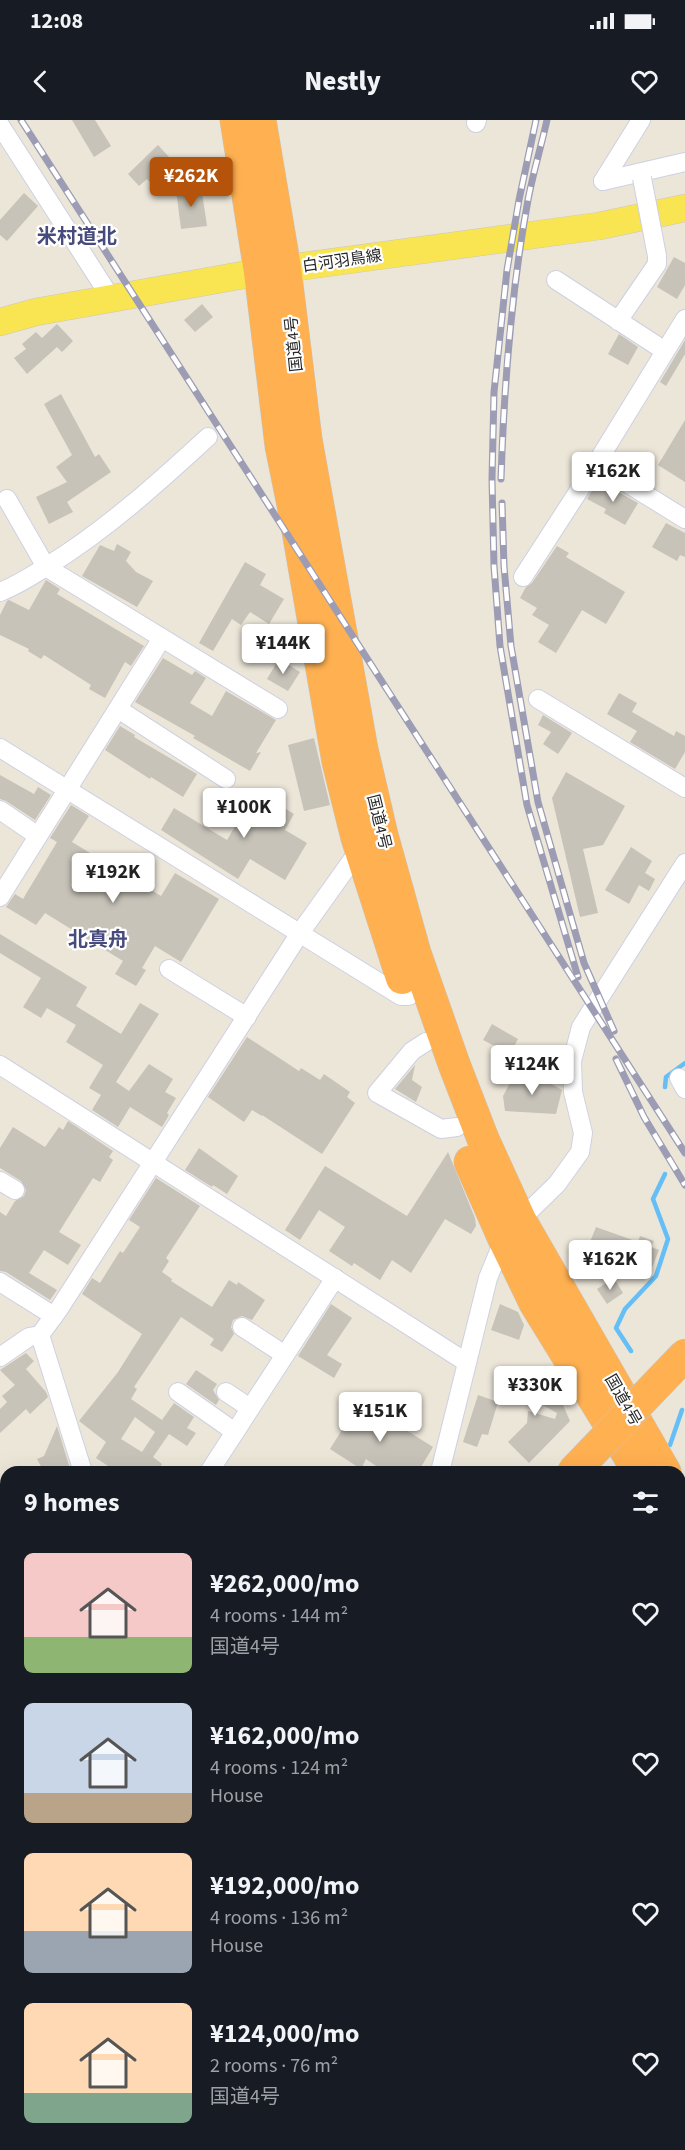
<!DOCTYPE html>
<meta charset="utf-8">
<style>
body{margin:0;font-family:"Source Sans 3","Noto Sans JP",sans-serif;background:#242831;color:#f1f3f6;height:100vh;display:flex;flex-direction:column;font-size:22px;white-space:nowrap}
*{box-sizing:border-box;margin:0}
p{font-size:20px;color:#9ea1a6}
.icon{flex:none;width:33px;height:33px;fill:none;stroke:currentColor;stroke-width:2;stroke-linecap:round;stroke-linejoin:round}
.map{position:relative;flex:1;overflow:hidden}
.side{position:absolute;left:0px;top:1346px;width:686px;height:686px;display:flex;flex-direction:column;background:#171b24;border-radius:18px 18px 0 0;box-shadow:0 6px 24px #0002}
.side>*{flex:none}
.price{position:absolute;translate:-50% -51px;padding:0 14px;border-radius:6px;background:#fff;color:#222;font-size:20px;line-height:39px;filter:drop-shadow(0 2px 3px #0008)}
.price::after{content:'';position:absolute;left:50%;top:36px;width:18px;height:14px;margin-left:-9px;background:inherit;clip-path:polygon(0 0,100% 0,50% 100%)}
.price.selected{background:#b45309;color:#fff}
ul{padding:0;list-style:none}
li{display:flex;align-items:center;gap:18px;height:150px;padding:0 24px}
li span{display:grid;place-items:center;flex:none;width:168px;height:120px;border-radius:9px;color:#555}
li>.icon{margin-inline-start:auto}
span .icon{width:72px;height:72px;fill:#fffc;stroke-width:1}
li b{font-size:26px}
h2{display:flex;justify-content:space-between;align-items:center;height:72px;padding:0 24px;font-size:26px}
.status{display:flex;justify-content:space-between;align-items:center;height:42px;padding:0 30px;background:#171b24;direction:ltr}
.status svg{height:16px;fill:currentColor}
header{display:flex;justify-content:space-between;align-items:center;height:78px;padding:0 24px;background:#171b24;font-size:27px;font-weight:800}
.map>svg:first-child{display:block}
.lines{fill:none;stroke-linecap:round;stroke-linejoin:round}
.stream{stroke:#65bff6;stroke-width:4.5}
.river{stroke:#65bff6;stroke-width:28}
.building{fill:#c7c3b9;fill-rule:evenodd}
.street-casing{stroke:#ced0e3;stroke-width:20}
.secondary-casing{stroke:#ced0e3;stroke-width:27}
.primary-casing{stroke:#c7c7c7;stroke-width:28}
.highway-casing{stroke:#c7c7c7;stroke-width:33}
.street{stroke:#fff;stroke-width:18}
.secondary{stroke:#fff;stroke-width:26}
.primary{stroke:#f9e551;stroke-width:27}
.highway{stroke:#ffb051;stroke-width:32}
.rail-casing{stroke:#9c9db5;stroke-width:7}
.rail{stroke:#fff;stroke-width:4.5;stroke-dasharray:14;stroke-linecap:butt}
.street-bridge-casing{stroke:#ced0e3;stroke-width:20;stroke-linecap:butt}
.highway-bridge-casing{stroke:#c7c7c7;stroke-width:33;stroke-linecap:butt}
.street-bridge{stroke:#fff;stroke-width:18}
.highway-bridge{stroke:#ffb051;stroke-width:32}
.labels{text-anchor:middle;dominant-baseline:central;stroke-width:4.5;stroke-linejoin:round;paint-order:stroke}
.street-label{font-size:16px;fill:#292929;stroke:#fff}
.quarter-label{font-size:20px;font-weight:bold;fill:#464a7c;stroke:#fff}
</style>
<div class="status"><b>12:08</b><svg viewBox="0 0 49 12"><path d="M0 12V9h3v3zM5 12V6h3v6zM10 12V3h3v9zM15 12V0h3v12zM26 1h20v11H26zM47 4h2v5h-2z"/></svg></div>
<header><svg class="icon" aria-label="back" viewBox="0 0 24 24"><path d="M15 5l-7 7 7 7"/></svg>Nestly<svg class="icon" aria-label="heart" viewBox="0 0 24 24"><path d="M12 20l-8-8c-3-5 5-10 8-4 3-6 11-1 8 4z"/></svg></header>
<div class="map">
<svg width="685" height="2030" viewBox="0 0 685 2030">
<rect width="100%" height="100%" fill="#ece6d9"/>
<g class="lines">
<!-- stream -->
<g class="stream">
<path d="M665,967L666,957L685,943"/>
<path d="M631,1231L616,1208L625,1189L656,1156L668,1119L653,1079L665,1054"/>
<path d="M670,1325L682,1290"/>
<path d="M680,1798L685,1810"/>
<path d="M680,1974L681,1952L685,1943"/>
</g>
<!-- river -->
<g class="river">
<path d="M0,1960L6,1966"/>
<path d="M66,2025L71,2030"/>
</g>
</g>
<!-- building -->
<g class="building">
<path d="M72,0H95L111,26L94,37Z"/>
<path d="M158,25L169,37L166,40L172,47L153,65L147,59L139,66L128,54Z"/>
<path d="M201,66L207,106L181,109L176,70Z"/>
<path d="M24,73L38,86L7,121L0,115V100Z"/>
<path d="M674,137L685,143V165L677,179L657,167Z"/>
<path d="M202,184L213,197L195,212L184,200Z"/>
<path d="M57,204L73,221L62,232L57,227L27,254L14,238L26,229L22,224L36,212L42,218Z"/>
<path d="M619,214L638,227L628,245L608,234Z"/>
<path d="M685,220V234L666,266L660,262Z"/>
<path d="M61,274L95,337L99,334L111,352L67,382L73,392L49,404L36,377L67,362L56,347L72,335L44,284Z"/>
<path d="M685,300V362L658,345Z"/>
<path d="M598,361L638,383L625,405L604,393L606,389L587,379Z"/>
<path d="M666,403L685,413V437L680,435L677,441L652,427Z"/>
<path d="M117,424L131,432L126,441L136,452L153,461L137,487L82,456L100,425L114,431Z"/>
<path d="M557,426L569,433L566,437L625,472L606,504L582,490L556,533L538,522L549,505L532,495L537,488L520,478L526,467L532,463Z"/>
<path d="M245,442L266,454L260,465L284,479L269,504L250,492L241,505L232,499L213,531L199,523Z"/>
<path d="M46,460L60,469L57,474L144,526L131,546L125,542L105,578L89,569L91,565L44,535L41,539L28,531L29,529L0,515V495L7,481L9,480L29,490Z"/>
<path d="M163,538L192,555L195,551L206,558L190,583L212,596L226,571L276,600L256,633L261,632L250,651L193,618L195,616L135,582Z"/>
<path d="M279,539L300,552L288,571L267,559Z"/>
<path d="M619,573L637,583L632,592L674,616L676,611L685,616V632L675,649L630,622L637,611L607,594Z"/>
<path d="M543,595L572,613L558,634L543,624L551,612L538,605Z"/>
<path d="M120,606L135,615L134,617L197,654L183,677L151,657L150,659L105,630Z"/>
<path d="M314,618L330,685L304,691L288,625Z"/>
<path d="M566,652L625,686L603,725L583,729L598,793L580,797L552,678Z"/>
<path d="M0,655L34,674L38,667L51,675L35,700L6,681L0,679Z"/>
<path d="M258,672L294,694L285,710L307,723L285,760L250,739L238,759L161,710L174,688L227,720L247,686L249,688Z"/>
<path d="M71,685L89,696L72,722L161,776L175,753L219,779L181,842L155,826L142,848L146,850L136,866L115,854L123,841L45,793L36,805L6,787L15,774L23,779L57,722L50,718Z"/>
<path d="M631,727L652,741L645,753L655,759L649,771L639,765L629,784L605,770Z"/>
<path d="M0,814L87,867L76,886L121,914L140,883L159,894L116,962L129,971L149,944L173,959L165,972L176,978L167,993L169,995L162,1007L130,987L118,1007L92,990L101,975L89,968L103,945L66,922L76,905L47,888L41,898L23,887L41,858L0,833Z"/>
<path d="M492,904L518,919L510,934L483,920Z"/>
<path d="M247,917L299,951L301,948L320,960L324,954L350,972L347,977L355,983L322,1034L262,995V996L252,990L244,1002L208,977Z"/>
<path d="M415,945L412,960L422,967L416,982L395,969Z"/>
<path d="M532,953L562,970L556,994L505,991L503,976L510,963Z"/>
<path d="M68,1001L113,1031L109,1037L113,1040L100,1062L93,1058L59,1112L81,1125L68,1145L44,1130L29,1153L57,1170L50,1180L6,1152L0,1151V1092L6,1096L15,1081L24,1076L26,1070L21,1061L0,1048V1028L13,1007L45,1027L59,1007L63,1010Z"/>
<path d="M199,1028L238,1056L227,1074L213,1065L212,1067L185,1050Z"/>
<path d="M448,1032L475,1098L476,1106L471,1114L445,1099L411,1153L392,1140L380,1160L354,1143L352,1146L329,1131L345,1107L319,1090L300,1120L285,1110L325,1046L407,1096Z"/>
<path d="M156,1058L200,1086L166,1138L169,1141L162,1152L172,1159L171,1161L212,1187L229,1160L237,1165L238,1162L265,1180L252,1200L242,1196L233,1200L231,1207L234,1214L222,1232L210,1225L214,1219L181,1197L134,1267L137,1269L131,1279L162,1300L174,1283L194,1297L187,1308L196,1313L187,1326L169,1314L153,1337L162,1344L157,1352H117L96,1338L106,1322L79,1301L118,1252L142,1214L82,1174L92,1158L100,1163L120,1131L123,1133L140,1107L129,1100ZM135,1297L155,1312L142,1332L121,1319Z"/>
<path d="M596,1107L638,1122L640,1116L654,1121L651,1127L659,1130L649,1155L586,1132Z"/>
<path d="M614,1158L623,1173L607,1184L597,1169Z"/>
<path d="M331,1184L352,1198L327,1235L342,1244L334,1258L298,1236Z"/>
<path d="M500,1184L518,1192L524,1205L519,1220L491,1210Z"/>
<path d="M26,1233L34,1241L26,1249L46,1272L48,1277L30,1294L26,1289L0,1313V1289L7,1282L2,1276L15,1265L0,1250Z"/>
<path d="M498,1246L560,1278L570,1301L529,1343L508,1322L527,1303L528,1291L555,1299L557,1293L494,1258Z"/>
<path d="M196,1250L217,1264L213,1270L219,1280L216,1285L186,1264Z"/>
<path d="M478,1275L498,1282L488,1315L482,1314L477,1327L463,1322Z"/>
<path d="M360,1281L433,1327L418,1352H385L366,1339L361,1349L330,1329Z"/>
<path d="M57,1306L71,1352H44L37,1339L44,1336Z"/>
</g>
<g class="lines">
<!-- street casing -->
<g class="street-casing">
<g id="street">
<path d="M476,3L477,0"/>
<path d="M0,5L111,178"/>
<path d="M603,61L685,42"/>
<path d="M603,61L641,0"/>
<path d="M556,160L665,231"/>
<path d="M685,199L596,344L685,399"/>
<path d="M618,201L657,144V136"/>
<path d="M7,379L46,447L278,589"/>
<path d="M523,457L596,344"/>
<path d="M0,472C18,465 33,455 49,445C107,409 158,363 208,317"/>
<path d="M538,579L685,668"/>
<path d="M118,589L226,659"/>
<path d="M0,628L401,876H409"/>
<path d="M0,690L38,716"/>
<path d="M0,777L162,518"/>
<path d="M169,849L247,897"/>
<path d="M426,922L412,931L377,973L441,1009L457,1007"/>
<path d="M0,945L466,1242"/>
<path d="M679,958L685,969"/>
<path d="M0,1061L15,1070"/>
<path d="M0,1162L54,1196"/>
<path d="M242,1207L285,1235"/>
<path d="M0,1237L29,1217L40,1215"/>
<path d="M178,1272L235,1312"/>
<path d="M226,1272L250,1288"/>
<path d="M83,1352L40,1215L59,1189L300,813L360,729"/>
<path d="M209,1352L335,1158"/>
<path d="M440,1352L488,1158L504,1119L520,1100L557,1064L580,1032L583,1013L573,972L572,941L581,907L685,743"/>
<path d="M0,1421L5,1411"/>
<path d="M0,1467L6,1471"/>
<path d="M0,1905L6,1908"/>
<path d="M609,2025L611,2030"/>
<path d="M402,2030L404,2025"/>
</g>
</g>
<!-- secondary casing -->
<g class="secondary-casing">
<path id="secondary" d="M570,2025L593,2030"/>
</g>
<!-- primary casing -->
<g class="primary-casing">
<path id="primary" d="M0,202L36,192L260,152L599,106L685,88"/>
</g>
<!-- highway casing -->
<g class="highway-casing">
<g id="highway">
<path d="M236,0L260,152L281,326L296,400L338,642L357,718L402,858"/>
<path d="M260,0L285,148L306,319L362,629L382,715L415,833L454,944L483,1019L520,1100L665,1352"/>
<path d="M470,1042L504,1119L535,1183L639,1352"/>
<path d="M680,1376L685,1385"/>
<path d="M680,1416L685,1425"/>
<path d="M188,2030L190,2025"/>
</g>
</g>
<!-- street -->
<use href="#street" class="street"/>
<!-- secondary -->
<use href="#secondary" class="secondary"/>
<!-- primary -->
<use href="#primary" class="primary"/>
<!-- highway -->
<use href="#highway" class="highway"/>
<!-- rail casing -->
<g class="rail-casing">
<g id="rail">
<path d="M21,0L685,1033"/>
<path d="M536,0L519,80L507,150L494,272L492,359L494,446L500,526L527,685L578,857"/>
<path d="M501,359C504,266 511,172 528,80C533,53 541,27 547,0"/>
<path d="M502,383L504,446L511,526L538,682L584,843L614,911"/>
<path d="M616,939L644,997L685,1065"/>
</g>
</g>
<!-- rail -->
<use href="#rail" class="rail"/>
<!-- street-bridge casing -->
<g class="street-bridge-casing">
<path id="street-bridge" d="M642,58L657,136"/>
</g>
<!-- highway-bridge casing -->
<g class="highway-bridge-casing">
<path id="highway-bridge" d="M573,1352L685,1235"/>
</g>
<!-- street-bridge -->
<use href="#street-bridge" class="street-bridge"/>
<!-- highway-bridge -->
<use href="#highway-bridge" class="highway-bridge"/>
</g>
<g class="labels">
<!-- street labels -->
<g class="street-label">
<text transform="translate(342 141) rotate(-8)">白河羽鳥線</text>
<text transform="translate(294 224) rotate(-96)">国道4号</text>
<text transform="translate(379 702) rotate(76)">国道4号</text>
<text transform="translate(623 1280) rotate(60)">国道4号</text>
</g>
<!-- quarter labels -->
<g class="quarter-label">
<text x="77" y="117">米村道北</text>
<text x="98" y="820">北真舟</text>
</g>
</g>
</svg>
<b class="price selected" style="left:191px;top:88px">¥262K</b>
<b class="price" style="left:613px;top:383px">¥162K</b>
<b class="price" style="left:283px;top:555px">¥144K</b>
<b class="price" style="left:244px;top:719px">¥100K</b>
<b class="price" style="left:113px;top:784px">¥192K</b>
<b class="price" style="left:532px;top:976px">¥124K</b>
<b class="price" style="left:610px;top:1171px">¥162K</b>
<b class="price" style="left:535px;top:1297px">¥330K</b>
<b class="price" style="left:380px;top:1323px">¥151K</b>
<section class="side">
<h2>9 homes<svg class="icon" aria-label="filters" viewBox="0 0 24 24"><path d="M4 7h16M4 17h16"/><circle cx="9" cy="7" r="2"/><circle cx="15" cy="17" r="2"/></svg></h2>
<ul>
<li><span style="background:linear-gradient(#f6c9c9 70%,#8fb573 0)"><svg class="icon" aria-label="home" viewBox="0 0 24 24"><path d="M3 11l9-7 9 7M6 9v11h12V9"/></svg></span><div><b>¥262,000/mo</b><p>4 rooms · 144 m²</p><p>国道4号</p></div><svg class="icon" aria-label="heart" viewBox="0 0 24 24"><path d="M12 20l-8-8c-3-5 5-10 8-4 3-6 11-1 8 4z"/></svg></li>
<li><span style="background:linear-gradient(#c9d6e8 75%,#b9a48a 0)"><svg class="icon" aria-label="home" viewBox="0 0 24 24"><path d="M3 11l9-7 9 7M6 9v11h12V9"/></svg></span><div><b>¥162,000/mo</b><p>4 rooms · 124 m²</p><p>House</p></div><svg class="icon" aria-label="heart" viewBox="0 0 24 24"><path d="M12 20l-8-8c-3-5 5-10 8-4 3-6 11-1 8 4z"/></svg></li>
<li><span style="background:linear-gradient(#ffd9b3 65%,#9aa5b1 0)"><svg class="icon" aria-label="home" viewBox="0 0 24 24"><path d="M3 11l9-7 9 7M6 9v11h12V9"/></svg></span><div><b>¥192,000/mo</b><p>4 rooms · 136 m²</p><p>House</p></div><svg class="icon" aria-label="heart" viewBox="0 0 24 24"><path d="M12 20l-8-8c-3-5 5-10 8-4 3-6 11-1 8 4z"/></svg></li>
<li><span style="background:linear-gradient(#ffd9b3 75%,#7fa58c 0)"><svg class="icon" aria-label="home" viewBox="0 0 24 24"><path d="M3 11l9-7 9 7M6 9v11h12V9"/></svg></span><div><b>¥124,000/mo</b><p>2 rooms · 76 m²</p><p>国道4号</p></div><svg class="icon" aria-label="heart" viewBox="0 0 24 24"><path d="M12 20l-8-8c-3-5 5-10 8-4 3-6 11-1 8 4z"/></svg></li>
</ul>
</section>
</div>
